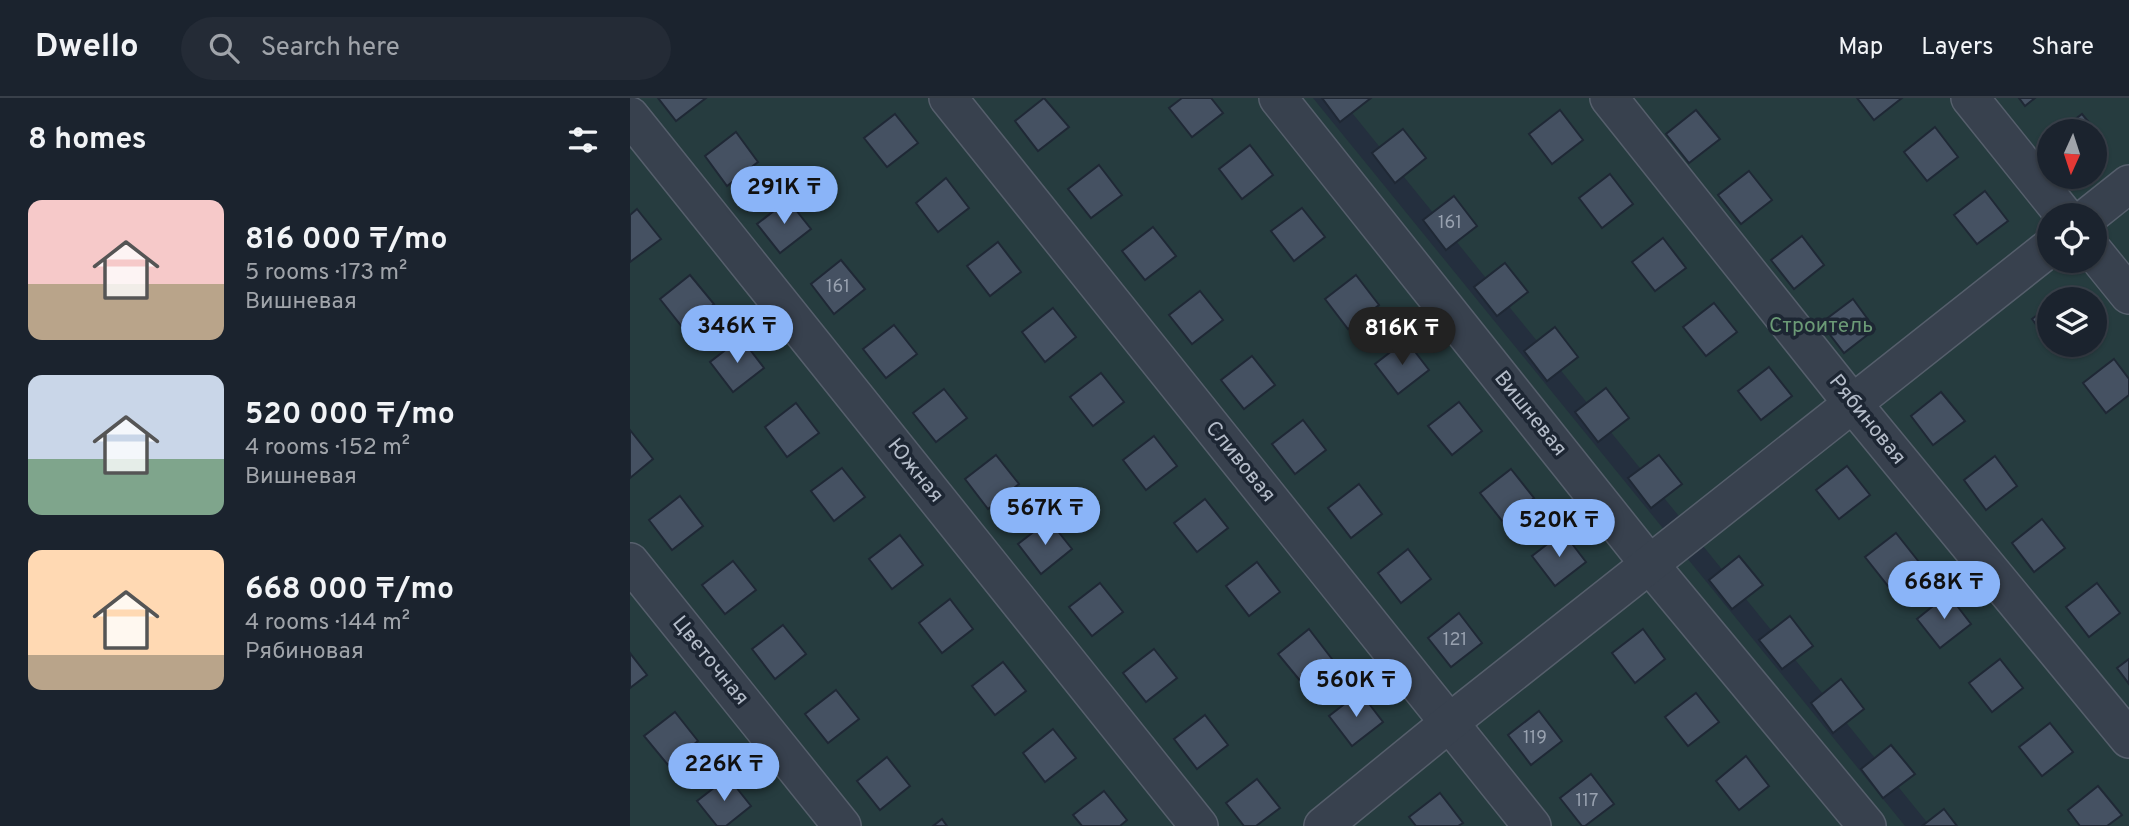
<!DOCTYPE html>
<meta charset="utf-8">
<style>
body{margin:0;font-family:Overpass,sans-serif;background:#242b36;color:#f1f3f6;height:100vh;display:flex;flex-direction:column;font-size:26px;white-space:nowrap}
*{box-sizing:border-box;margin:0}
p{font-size:23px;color:#a0a4aa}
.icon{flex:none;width:38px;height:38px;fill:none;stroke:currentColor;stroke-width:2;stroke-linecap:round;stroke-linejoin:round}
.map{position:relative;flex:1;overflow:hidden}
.sheet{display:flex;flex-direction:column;background:#1b232e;width:630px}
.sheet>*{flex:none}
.needle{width:46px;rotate:183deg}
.tools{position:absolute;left:1407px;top:21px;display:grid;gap:14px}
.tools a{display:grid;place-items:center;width:70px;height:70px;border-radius:50%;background:#1b232e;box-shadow:0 2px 5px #0004,0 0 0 2px #39404a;font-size:35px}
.price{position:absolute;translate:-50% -60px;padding:0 16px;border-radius:24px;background:#8ab4f8;color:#111;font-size:23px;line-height:46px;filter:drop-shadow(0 2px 4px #0008)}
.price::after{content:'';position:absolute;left:50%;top:42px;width:21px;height:16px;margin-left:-10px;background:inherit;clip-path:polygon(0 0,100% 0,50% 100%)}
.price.on{background:#222;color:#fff}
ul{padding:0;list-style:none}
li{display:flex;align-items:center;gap:21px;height:175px;padding:0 28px}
li span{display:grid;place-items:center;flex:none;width:196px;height:140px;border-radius:14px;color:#555}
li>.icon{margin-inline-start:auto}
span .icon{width:84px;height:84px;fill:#fffc;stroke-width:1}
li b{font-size:30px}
h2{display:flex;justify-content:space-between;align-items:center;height:84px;padding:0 28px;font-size:30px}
header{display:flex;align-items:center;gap:42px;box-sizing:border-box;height:98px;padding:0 35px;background:#1b232e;border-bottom:2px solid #39404a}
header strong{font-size:33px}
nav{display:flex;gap:38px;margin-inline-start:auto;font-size:24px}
.search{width:490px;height:63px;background:#242b36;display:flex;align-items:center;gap:18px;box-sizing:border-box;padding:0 24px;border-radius:38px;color:#a0a4aa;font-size:26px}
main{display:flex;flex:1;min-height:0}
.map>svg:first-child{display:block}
.green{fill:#263c3f;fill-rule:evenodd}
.building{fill:#455162;stroke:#1f2835;stroke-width:2}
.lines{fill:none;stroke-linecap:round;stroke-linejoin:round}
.minor-casing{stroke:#565f6c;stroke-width:40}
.minor{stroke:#38414e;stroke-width:37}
.labels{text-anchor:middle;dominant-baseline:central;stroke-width:7;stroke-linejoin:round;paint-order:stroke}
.number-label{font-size:18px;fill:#98a1af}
.park-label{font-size:21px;fill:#6b9a76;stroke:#1d2633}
.street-label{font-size:21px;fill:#b4bcc9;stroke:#1d2633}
</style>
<header>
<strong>Dwello</strong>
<div class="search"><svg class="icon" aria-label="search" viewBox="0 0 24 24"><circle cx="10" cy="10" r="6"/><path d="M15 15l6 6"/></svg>Search here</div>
<nav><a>Map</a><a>Layers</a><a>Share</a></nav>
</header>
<main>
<section class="sheet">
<h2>8 homes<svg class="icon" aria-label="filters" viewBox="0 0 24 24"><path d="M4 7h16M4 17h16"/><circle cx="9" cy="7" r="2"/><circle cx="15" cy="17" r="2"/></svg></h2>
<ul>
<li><span style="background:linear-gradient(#f6c9c9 60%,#b9a48a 0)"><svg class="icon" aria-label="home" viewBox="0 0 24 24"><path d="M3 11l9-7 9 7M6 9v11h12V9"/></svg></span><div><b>816 000 ₸/mo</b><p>5 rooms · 173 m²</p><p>Вишневая</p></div></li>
<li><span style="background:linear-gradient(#c9d6e8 60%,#7fa58c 0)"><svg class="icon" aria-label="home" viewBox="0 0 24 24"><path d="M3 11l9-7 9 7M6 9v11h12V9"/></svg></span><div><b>520 000 ₸/mo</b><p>4 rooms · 152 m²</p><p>Вишневая</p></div></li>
<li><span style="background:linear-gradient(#ffd9b3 75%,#b9a48a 0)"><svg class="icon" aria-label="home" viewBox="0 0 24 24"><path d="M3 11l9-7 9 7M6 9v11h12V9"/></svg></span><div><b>668 000 ₸/mo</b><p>4 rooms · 144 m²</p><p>Рябиновая</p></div></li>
</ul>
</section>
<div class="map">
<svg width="1499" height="728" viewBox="0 0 1499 728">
<rect width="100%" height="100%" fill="#242f3e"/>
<!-- green -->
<g class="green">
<path d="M0,0H683L1275,728H0Z"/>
<path d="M710,0H1499V728H1300ZM1419,33H1465V79H1419ZM1419,117H1465V163H1419ZM1419,201H1465V247H1419Z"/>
</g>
<!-- building -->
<g class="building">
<path d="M28,0H76L46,23Z"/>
<path d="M414,0L439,29L408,53L385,23Z"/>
<path d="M552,0H581L593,15L562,39L539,10Z"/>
<path d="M692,0H741L710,24Z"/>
<path d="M1227,0H1272L1244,22Z"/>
<path d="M1389,0H1405L1395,8Z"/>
<path d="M930,12L953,42L922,66L899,36Z"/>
<path d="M1066,12L1090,41L1059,65L1036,36Z"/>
<path d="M265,16L288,45L257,69L234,40Z"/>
<path d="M1452,16L1476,45L1465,53V33H1430Z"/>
<path d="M1305,29L1328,59L1297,83L1274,54Z"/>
<path d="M773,31L796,60L765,85L742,55Z"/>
<path d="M106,34L128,64L97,88L75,58Z"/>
<path d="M620,47L643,77L612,101L589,71Z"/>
<path d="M469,67L492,97L461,120L438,91Z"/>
<path d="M1119,73L1142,102L1111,126L1088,97Z"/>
<path d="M980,76L1003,106L972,130L949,100Z"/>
<path d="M316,80L339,110L308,134L286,105Z"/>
<path d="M1355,93L1378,123L1347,146L1324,117Z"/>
<path d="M824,98L847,128L816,152L793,122Z"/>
<path d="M158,102L181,131L150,155L127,126Z"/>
<path d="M672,110L695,139L664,163L641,133Z"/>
<path d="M7,111L31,141L0,164V117Z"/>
<path d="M523,129L546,158L515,182L492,153Z"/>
<path d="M1172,138L1194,167L1164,191L1141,162Z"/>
<path d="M1033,140L1056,170L1025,193L1002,164Z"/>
<path d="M368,144L391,174L360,198L337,168Z"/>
<path d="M211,162L235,191L204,216L181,186Z"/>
<path d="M875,165L898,194L867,218L844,189Z"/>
<path d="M60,177L84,206L53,230L30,201Z"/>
<path d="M726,177L749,207L718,231L695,201Z"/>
<path d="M570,193L593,222L562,246L539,217Z"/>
<path d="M1223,201L1245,231L1214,255L1191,225Z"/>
<path d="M1084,205L1107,234L1076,258L1053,229Z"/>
<path d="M1419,208V243L1402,221Z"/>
<path d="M423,210L446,239L415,264L392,234Z"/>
<path d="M264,227L287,256L256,280L233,251Z"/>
<path d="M925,229L948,259L917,283L894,253Z"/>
<path d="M111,240L134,270L103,294L80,264Z"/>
<path d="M776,242L799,272L768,296L745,266Z"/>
<path d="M622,258L645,287L614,311L591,282Z"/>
<path d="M1484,261L1499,281V297L1476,315L1453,285Z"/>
<path d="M1139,269L1162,298L1131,322L1108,293Z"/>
<path d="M471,275L494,304L463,328L440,299Z"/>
<path d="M976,290L999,320L968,344L945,314Z"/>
<path d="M314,291L337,320L306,344L283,315Z"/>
<path d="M1311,294L1335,323L1303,347L1281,318Z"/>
<path d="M829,304L852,333L822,357L798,328Z"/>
<path d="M166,305L189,335L157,359L135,329Z"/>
<path d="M673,322L696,352L665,376L642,346Z"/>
<path d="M0,332L23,361L0,380Z"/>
<path d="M524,338L547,368L516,392L493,362Z"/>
<path d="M366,357L389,386L358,411L335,381Z"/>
<path d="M1029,357L1052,386L1021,410L998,380Z"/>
<path d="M1365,358L1387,388L1356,412L1334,382Z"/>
<path d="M1217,368L1240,397L1209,421L1186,392Z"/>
<path d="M212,370L235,399L204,423L181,393Z"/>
<path d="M881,371L904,400L873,424L850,395Z"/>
<path d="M729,386L752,416L721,440L698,410Z"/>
<path d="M50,398L73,428L42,452L19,422Z"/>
<path d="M575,401L598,430L567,454L544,425Z"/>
<path d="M1412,421L1435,450L1404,474L1382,445Z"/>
<path d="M419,422L442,451L411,476L388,446Z"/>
<path d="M933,434L956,464L925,488L902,458Z"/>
<path d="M1266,435L1289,464L1258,488L1235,459Z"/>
<path d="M270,437L293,467L262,491L239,461Z"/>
<path d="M778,451L801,481L771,505L748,475Z"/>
<path d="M1109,458L1133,487L1102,511L1079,482Z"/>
<path d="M103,463L126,492L95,516L72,487Z"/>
<path d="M627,464L650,494L619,518L596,488Z"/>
<path d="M470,485L493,514L462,538L439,509Z"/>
<path d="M1467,485L1490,515L1459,539L1436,509Z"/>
<path d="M1318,496L1341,526L1310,550L1287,521Z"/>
<path d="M320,501L343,531L312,555L289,525Z"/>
<path d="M829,515L852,545L821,569L798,540Z"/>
<path d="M1160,518L1183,548L1152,571L1129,542Z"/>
<path d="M153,527L176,556L145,581L122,551Z"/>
<path d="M679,531L702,561L672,585L648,556Z"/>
<path d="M1013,531L1035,561L1005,585L982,555Z"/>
<path d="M524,551L547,580L516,604L493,575Z"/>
<path d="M0,555L17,577L0,590Z"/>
<path d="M1370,561L1393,590L1362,614L1339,585Z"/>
<path d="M1499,561V586L1487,570Z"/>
<path d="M373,564L396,593L365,617L342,588Z"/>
<path d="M1211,581L1234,611L1203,635L1181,605Z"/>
<path d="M206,592L229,621L198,645L175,616Z"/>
<path d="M730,594L753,624L722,648L699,618Z"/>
<path d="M1066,595L1089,624L1058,648L1035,619Z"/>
<path d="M909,613L932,643L901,667L878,637Z"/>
<path d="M45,614L68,643L38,667L14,638Z"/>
<path d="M575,617L598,647L567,671L544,641Z"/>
<path d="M1420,625L1443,654L1412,678L1389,649Z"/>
<path d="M423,631L446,660L415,684L393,655Z"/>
<path d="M1261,647L1285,676L1253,700L1231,671Z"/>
<path d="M1116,658L1139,688L1109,712L1086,683Z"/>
<path d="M257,659L280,688L250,712L227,683Z"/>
<path d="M961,676L984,706L955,728H952L930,700Z"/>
<path d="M98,679L121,708L96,728H87L67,703Z"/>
<path d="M627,681L650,710L626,728H614L596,705Z"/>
<path d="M1468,688L1492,717L1477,728H1450L1438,712Z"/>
<path d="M474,693L497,722L490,728H452L443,717Z"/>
<path d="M810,695L833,725L828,728H786L779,719Z"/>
<path d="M1314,711L1327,728H1292Z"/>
<path d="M312,721L317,728H303Z"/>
</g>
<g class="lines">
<!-- minor casing -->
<g class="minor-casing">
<g id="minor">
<path d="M318,0L902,728"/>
<path d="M648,0L1020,467L1237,728"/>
<path d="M979,0L1223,306L1499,641"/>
<path d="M1340,0L1434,117"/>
<path d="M0,18L569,728"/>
<path d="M1460,117L1499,86"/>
<path d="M1465,155L1499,197"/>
<path d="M0,464L212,728"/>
<path d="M693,728L819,625L1419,150"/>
</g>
</g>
<!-- minor -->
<use href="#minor" class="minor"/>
</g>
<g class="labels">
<!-- number labels -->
<g class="number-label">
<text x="820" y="125">161</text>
<text x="208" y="189">161</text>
<text x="825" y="542">121</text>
<text x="905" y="640">119</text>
<text x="957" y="703">117</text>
</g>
<!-- park labels -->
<g class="park-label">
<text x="1191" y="228">Строитель</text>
</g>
<!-- street labels -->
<g class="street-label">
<text transform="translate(900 316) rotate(51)">Вишневая</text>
<text transform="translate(1237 322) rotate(51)">Рябиновая</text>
<text transform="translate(610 364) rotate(51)">Сливовая</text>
<text transform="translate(285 373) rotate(51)">Южная</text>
<text transform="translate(80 563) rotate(51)">Цветочная</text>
</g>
</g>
</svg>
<div class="tools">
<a><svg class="needle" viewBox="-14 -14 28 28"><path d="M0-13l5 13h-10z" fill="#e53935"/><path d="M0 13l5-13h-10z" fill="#a0a4aa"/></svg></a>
<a><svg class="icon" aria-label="locate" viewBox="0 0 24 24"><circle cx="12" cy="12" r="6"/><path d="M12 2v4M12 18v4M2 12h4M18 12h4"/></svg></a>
<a><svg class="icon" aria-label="layers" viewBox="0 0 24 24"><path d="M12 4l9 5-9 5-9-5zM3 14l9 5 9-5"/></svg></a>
</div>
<b class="price" style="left:154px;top:128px">291K ₸</b>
<b class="price" style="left:107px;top:267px">346K ₸</b>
<b class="price on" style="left:772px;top:269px">816K ₸</b>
<b class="price" style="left:415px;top:449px">567K ₸</b>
<b class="price" style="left:929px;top:461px">520K ₸</b>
<b class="price" style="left:1314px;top:523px">668K ₸</b>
<b class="price" style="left:726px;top:621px">560K ₸</b>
<b class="price" style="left:94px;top:705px">226K ₸</b>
</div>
</main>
